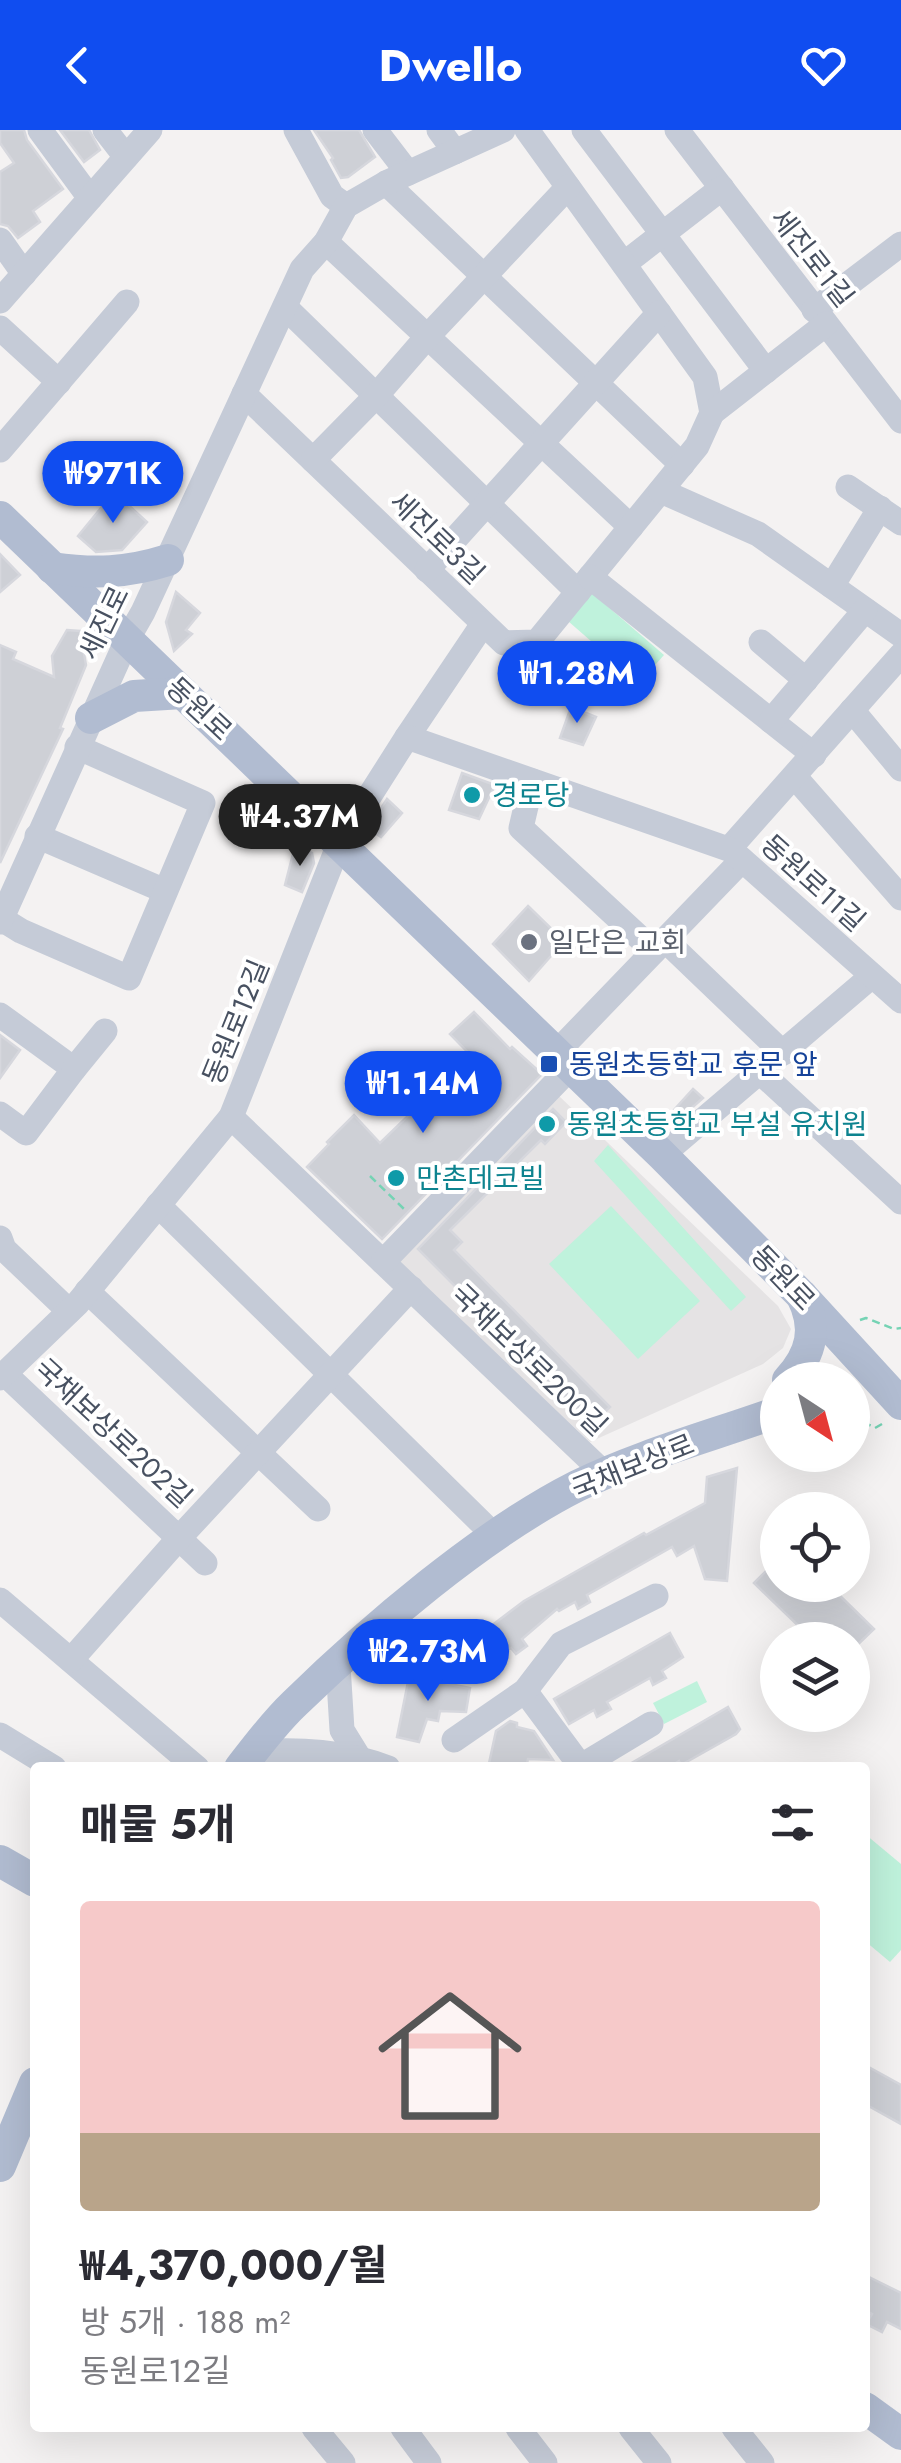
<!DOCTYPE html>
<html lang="ko">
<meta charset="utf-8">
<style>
body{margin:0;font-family:Jost,"Noto Sans KR",sans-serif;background:#f2f2f3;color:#2b2b33;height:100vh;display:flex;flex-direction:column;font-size:38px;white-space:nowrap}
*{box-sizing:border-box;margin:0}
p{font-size:32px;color:#7c7c81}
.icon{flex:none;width:55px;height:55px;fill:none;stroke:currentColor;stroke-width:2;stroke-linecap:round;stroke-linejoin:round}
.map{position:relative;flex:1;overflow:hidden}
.details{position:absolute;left:30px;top:1632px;width:840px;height:670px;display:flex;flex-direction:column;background:#fff;border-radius:10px;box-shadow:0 10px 40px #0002}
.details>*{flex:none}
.needle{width:65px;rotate:144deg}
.controls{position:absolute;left:760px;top:1232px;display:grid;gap:20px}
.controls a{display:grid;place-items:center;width:110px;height:110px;border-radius:50%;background:#fff;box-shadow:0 10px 40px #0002;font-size:50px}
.price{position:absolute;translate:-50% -85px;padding:0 22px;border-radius:35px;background:#104df0;color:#fff;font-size:32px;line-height:65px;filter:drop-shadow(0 2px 5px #0008)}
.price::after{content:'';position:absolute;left:50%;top:60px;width:30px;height:22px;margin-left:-15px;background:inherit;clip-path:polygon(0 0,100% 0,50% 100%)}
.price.on{background:#222;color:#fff}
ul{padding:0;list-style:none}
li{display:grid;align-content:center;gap:20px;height:530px;padding:0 50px}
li+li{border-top:2px solid #e1e1e2}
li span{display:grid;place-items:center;height:310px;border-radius:10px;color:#555}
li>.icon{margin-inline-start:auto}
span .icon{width:180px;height:180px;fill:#fffc;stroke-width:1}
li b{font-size:42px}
h2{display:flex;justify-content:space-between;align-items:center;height:120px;padding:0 50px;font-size:42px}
header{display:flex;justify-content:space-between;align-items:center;height:130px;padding:0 50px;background:#104df0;color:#fff;font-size:45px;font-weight:700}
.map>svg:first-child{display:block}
.education{fill:#e5e3e4}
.green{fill:#bff2dc}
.building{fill:#ced0d6;stroke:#d6d7dd;stroke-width:2.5}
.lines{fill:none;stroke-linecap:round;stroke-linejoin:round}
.path{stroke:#75d3b4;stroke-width:2.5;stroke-dasharray:8 5;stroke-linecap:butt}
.minor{stroke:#c5cbd7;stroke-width:25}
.major{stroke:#b1bcd1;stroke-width:32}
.culture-dot{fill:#0f9aa8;stroke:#fff;stroke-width:4}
.worship-dot{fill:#6b7280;stroke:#fff;stroke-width:4}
.transit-dot{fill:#1a4fb4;stroke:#fff;stroke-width:4}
.labels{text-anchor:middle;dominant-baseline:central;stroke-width:8;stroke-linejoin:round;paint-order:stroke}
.street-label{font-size:28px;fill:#485161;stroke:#fff}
.culture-label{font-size:28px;fill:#0d838f;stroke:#fff;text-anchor:start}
.worship-label{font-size:28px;fill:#5b616d;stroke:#fff;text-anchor:start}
.transit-label{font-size:28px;fill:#164399;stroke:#fff;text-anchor:start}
</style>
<header><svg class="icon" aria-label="back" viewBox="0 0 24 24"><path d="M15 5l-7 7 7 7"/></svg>Dwello<svg class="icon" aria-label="heart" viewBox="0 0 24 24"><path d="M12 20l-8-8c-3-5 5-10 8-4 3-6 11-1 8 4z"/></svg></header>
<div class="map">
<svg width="901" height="2333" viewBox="0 0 901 2333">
<rect width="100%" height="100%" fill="#f4f2f2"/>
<!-- education -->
<path class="education" d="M558,965L778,1176L791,1199L783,1218L763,1234L590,1312L397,1133Z"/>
<!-- green -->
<g class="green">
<path d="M592,463L664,525L639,553L568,491Z"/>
<path d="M608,1015L746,1167L731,1181L594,1031Z"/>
<path d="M611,1076L700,1171L638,1229L549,1134Z"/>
<path d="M697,1551L707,1572L664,1594L653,1573Z"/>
<path d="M865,1704L901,1734V1820L890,1832L865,1811Z"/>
</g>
<!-- building -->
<g class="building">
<path d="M0,0H24L27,10L63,59L33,81L40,92L18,108L8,96L0,94V42L14,33L0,13Z"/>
<path d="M60,0H89L100,20L84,32Z"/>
<path d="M314,0H359L375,27L348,47L341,48L331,30L333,28Z"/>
<path d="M114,362L147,392L122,420L96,422L78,406Z"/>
<path d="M0,424L20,445L0,462Z"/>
<path d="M176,462L200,483L186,500L192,504L174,521L166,492Z"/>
<path d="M67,500L80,501L86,535L60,598L63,599L0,733V515L16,522L13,529L54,547L52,526Z"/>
<path d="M571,577L596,587L583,615L560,608Z"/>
<path d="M462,643L495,655L479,689L449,680Z"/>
<path d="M387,669L402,683L381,707L368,698Z"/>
<path d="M295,716L312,723L314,733L302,762L285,755Z"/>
<path d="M528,776L564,811L529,851L493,814Z"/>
<path d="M474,882L510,919L512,917L542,944L382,1109L307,1037L329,1014L327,1012L354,985L380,1013L440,955L457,970L486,941L450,904Z"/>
<path d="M0,905L20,920L0,948Z"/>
<path d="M693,959L703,968L670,997L664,991Z"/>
<path d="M553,979L566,992L545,1014L541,1010L450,1100L462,1112L454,1120L610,1277L592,1294L418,1119Z"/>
<path d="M737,1338L727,1451L705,1449L694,1416L677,1426L672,1417L587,1465L590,1472L578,1479L575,1472L559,1481L557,1479L522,1509L527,1516L516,1524L511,1518L491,1530L474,1509L524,1471L644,1403L646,1405L705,1373L707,1347Z"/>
<path d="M778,1429V1455H829L874,1499L852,1520V1510H813L754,1453Z"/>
<path d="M670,1503L683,1527L662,1541L666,1548L653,1555L650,1548L607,1572L611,1579L597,1587L594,1580L569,1594L554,1569Z"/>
<path d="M410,1542L430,1546L429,1550L470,1558L466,1582L440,1581L438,1591L427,1589L419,1612L397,1607Z"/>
<path d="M728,1577L740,1599L736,1604L681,1635L679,1631L668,1638H623Z"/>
<path d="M510,1591L517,1593V1597L534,1601L553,1630L528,1629L526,1638H488L496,1601Z"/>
<path d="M865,1935L901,1955V1994L865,1974Z"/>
<path d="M865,2145L901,2163V2199L887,2192L882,2202L866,2194L872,2184L865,2180Z"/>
</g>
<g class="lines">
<!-- path -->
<g class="path">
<path d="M90,508L93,530"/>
<path d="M370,1046L404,1079"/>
<path d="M860,1190L866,1188L894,1199L901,1198"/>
<path d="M852,1286L875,1298L882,1294"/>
</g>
<!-- minor -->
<g class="minor">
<path d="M40,0L90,68"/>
<path d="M105,0L126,27"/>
<path d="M296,0L332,66L346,76"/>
<path d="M375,0L408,43"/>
<path d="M439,0L455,22"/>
<path d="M584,0L766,241"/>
<path d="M677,0L901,291"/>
<path d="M386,53L682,335"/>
<path d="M0,110L24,144"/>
<path d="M326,112L631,397"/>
<path d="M624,134L722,58"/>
<path d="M0,171L150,0"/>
<path d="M285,177L578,462"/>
<path d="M814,180L901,114"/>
<path d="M0,198L59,252"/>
<path d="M244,264L504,513L537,512L697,316L712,283L705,247L527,0"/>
<path d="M712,283L826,194"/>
<path d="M0,320L127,172"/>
<path d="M313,330L375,267L427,207L568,57"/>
<path d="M848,357L901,393"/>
<path d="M661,361L758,404L901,505"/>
<path d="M427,440L659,183"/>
<path d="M590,447L814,625"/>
<path d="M832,456L880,378"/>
<path d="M761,512L806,550"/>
<path d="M852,580L901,639"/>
<path d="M771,591L865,480"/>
<path d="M407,607L483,494"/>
<path d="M795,647L901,768"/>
<path d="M532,651L521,698L654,821"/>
<path d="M37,706L165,761"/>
<path d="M729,719L901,525"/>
<path d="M0,788L21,801L129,848L203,673L77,617"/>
<path d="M0,792L127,510L143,482L302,139L326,112L346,76L386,53L503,0"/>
<path d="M665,810L783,923"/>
<path d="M0,885L74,939L26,1003L0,984"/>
<path d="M556,923L742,730"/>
<path d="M74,939L105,901"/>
<path d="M760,942L901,1072"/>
<path d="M231,987L606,1345"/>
<path d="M662,1025L872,846"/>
<path d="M158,1075L496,1407"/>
<path d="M0,1108L4,1119L69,1181"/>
<path d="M383,1132L571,937"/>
<path d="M87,1161L318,1379"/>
<path d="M4,1243L205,1433"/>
<path d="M0,1248L77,1174L231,987L339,714L407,607L731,720L901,871"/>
<path d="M0,1470L197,1638"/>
<path d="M71,1530L180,1407L411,1158"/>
<path d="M338,1535L342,1600L358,1626"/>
<path d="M525,1561L582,1638"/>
<path d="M0,1605L54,1638"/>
<path d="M454,1610L525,1561L561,1514L656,1466"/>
<path d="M253,1622C300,1619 344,1621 388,1638"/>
<path d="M583,1635L651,1594"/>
<path d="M314,2298L343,2333"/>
<path d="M403,2298L429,2333"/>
<path d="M518,2298L545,2333"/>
<path d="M631,2298L659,2333"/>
<path d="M734,2298L762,2333"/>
</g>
<!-- major -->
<g class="major">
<path d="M0,387L662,1025L802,1166L901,1274"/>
<path d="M52,438C94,444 127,443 168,430"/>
<path d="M91,588L134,566L183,563"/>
<path d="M788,1250C812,1224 818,1198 802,1166"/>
<path d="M240,1638C257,1616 274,1593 294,1574C371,1499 482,1404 577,1356C640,1325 711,1306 778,1282"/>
<path d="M0,1731L35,1751"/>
<path d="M0,2036L35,1953"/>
<path d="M865,2278L901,2304"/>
</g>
</g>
<!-- markers -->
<g class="culture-dot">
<circle cx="472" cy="665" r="10"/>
<circle cx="547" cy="994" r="10"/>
<circle cx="396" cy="1048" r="10"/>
</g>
<circle class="worship-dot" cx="529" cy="812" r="10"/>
<rect class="transit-dot" x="539" y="924" width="20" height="20" rx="5"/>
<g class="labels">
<!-- street labels -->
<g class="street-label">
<text transform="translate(812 128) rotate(52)">세진로1길</text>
<text transform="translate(437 408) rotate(44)">세진로3길</text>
<text transform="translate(104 493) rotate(-64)">세진로</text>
<text transform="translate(199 579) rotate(43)">동원로</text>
<text transform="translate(813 753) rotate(42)">동원로11길</text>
<text transform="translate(236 892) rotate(-68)">동원로12길</text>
<text transform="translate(783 1148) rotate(46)">동원로</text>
<text transform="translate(529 1230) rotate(44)">국채보상로200길</text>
<text transform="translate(113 1303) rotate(43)">국채보상로202길</text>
<text transform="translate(633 1337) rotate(-22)">국채보상로</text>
</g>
<!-- culture labels -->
<g class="culture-label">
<text x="492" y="665">경로당</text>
<text x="567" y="994">동원초등학교 부설 유치원</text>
<text x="416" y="1048">만촌데코빌</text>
</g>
<!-- worship labels -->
<g class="worship-label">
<text x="549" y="812">일단은 교회</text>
</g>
<!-- transit labels -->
<g class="transit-label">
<text x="569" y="934">동원초등학교 후문 앞</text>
</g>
</g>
</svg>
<div class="controls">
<a><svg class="needle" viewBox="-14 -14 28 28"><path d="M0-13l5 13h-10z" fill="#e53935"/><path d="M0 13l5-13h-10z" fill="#7c7c81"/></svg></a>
<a><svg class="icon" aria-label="locate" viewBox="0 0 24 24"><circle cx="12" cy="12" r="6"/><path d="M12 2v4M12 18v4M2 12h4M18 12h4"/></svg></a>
<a><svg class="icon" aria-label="layers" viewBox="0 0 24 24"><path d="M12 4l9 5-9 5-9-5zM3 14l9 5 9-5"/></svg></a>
</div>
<b class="price" style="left:113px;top:396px">₩971K</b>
<b class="price" style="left:577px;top:596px">₩1.28M</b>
<b class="price on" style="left:300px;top:739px">₩4.37M</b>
<b class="price" style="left:423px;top:1006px">₩1.14M</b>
<b class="price" style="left:428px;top:1574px">₩2.73M</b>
<section class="details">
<h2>매물 5개<svg class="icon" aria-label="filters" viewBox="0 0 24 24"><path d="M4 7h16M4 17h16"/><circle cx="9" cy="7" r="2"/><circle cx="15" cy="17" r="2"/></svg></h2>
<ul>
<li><span style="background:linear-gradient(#f6c9c9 75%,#b9a48a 0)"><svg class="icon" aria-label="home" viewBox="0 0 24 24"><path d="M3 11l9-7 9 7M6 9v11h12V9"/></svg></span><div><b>₩4,370,000/월</b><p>방 5개 · 188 m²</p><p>동원로12길</p></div></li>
</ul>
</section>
</div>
